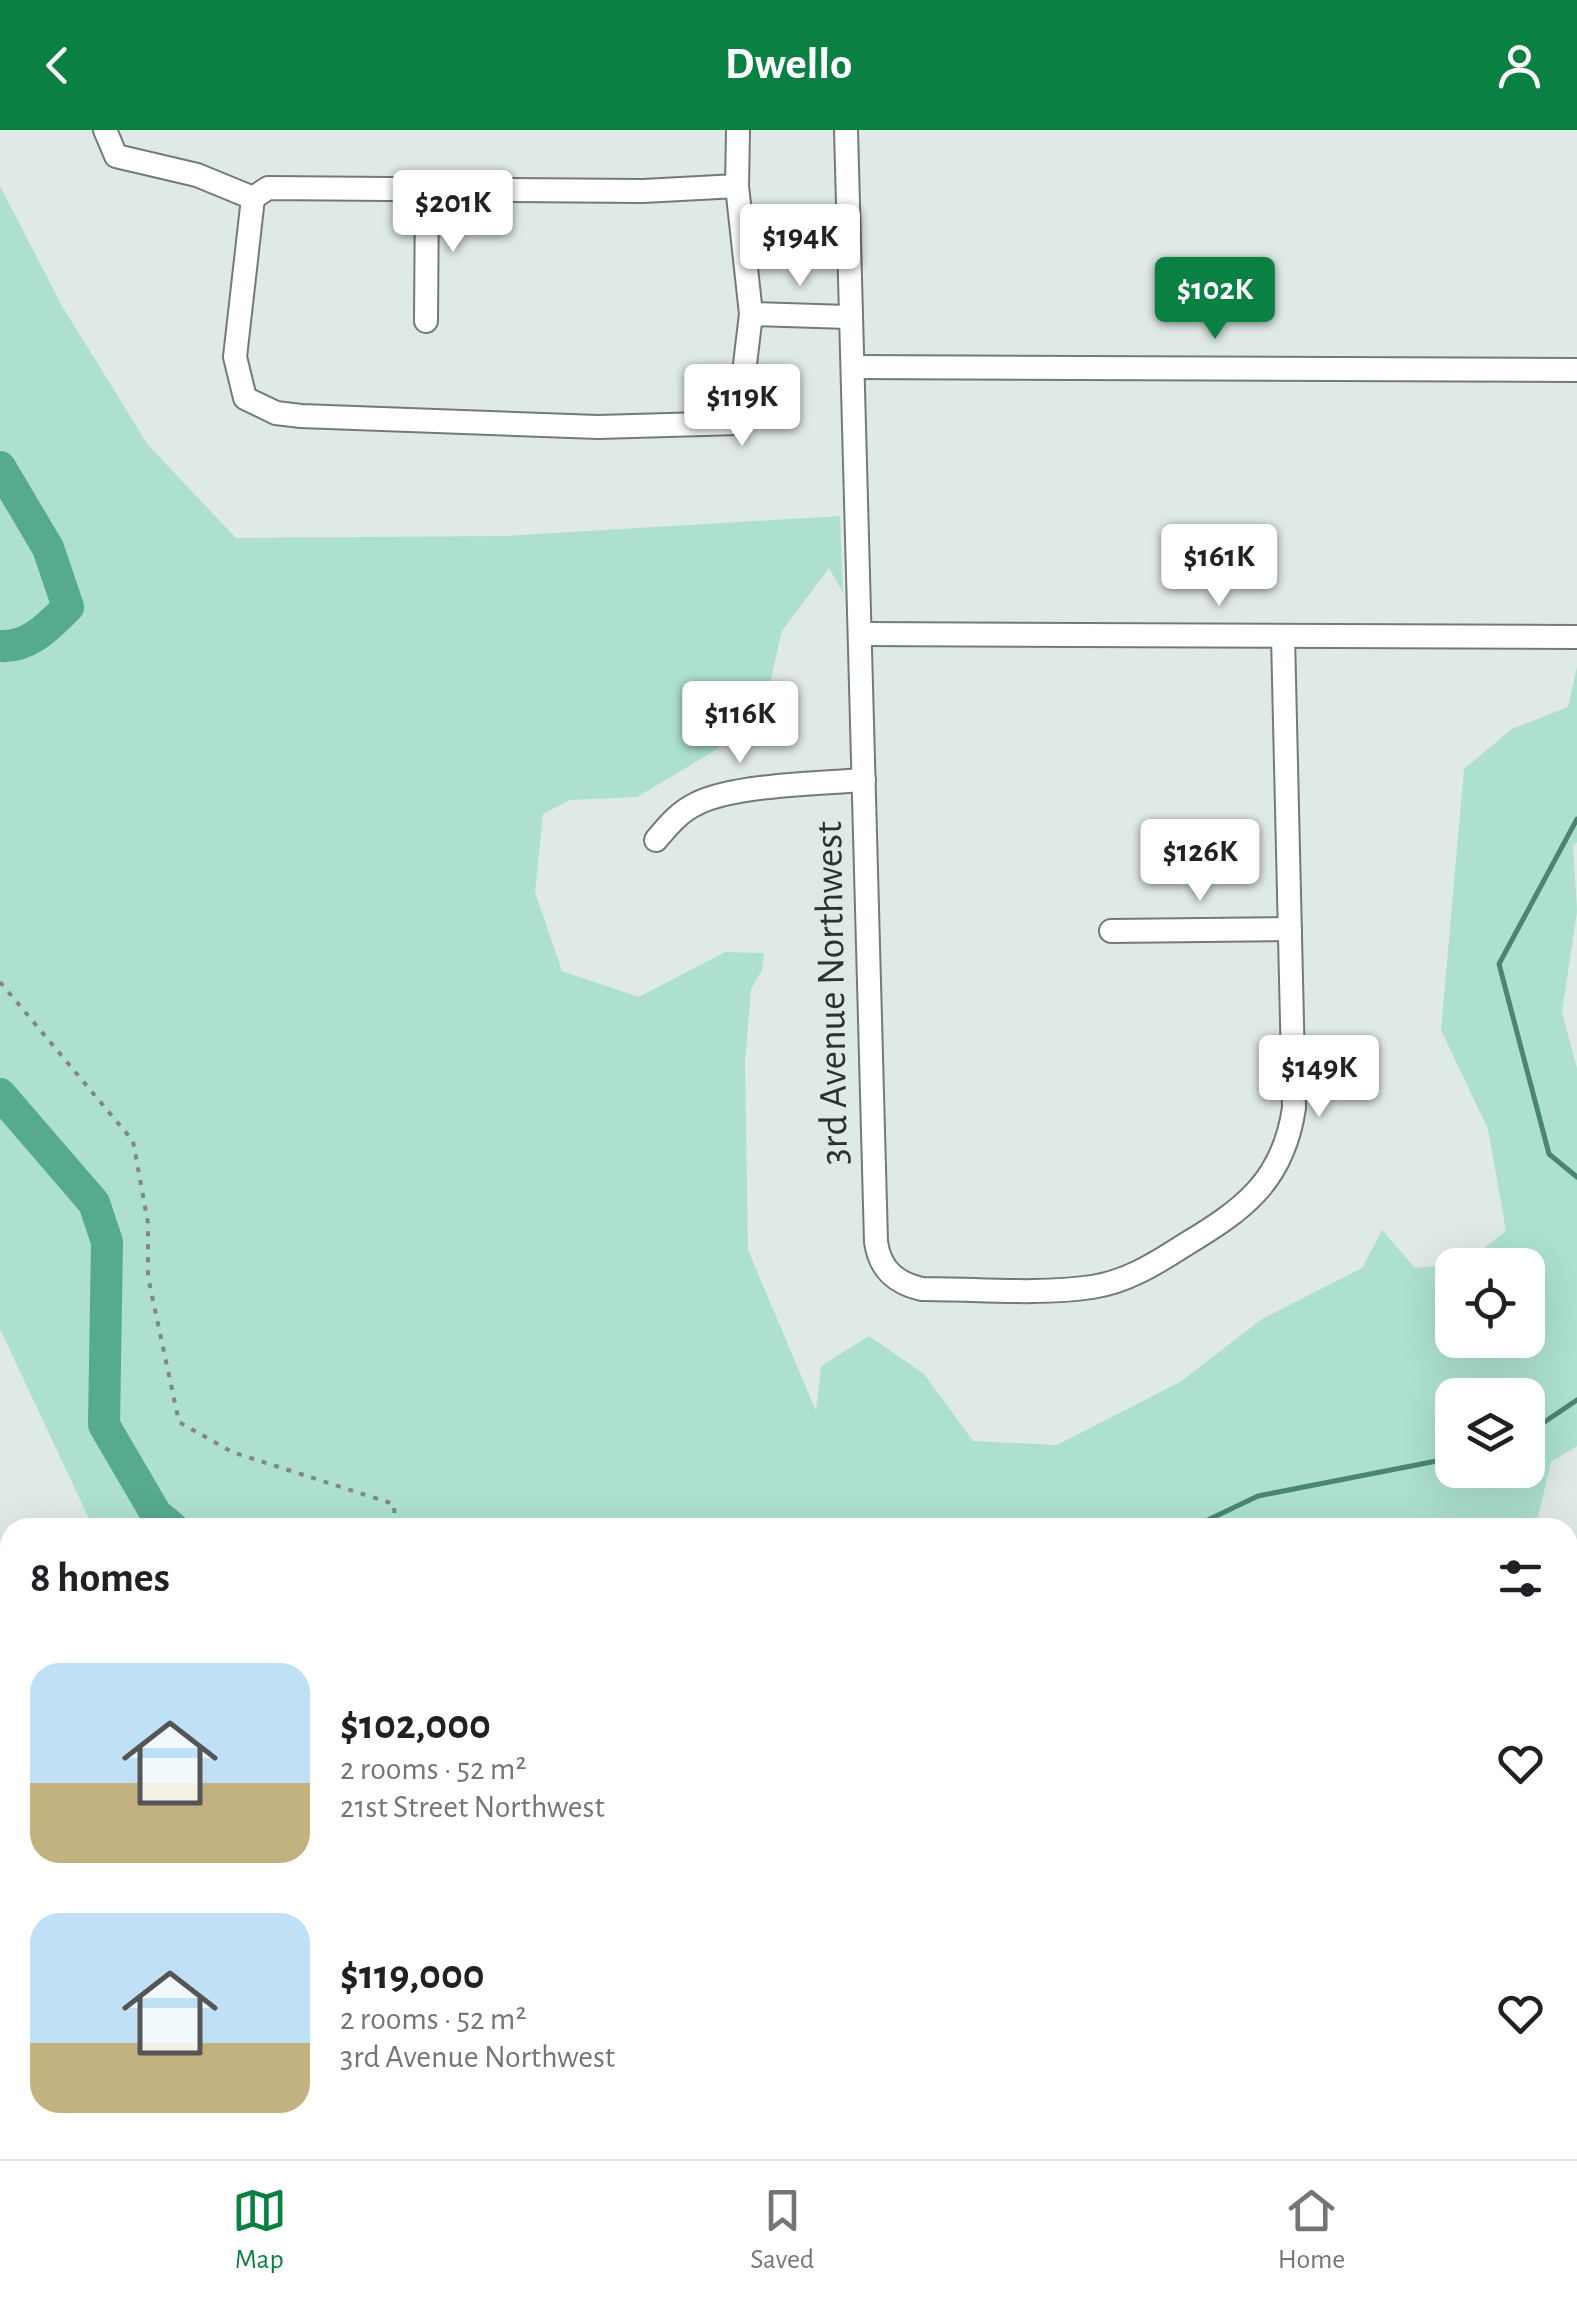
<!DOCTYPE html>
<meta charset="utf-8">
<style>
body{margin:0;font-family:"Alegreya Sans",sans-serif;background:#f2f2f2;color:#202124;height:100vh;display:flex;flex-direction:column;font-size:38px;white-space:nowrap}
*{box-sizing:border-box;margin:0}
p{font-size:32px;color:#757577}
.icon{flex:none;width:55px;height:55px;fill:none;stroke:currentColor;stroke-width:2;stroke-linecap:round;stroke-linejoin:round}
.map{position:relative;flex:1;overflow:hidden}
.sheet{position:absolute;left:0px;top:1388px;width:1578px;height:642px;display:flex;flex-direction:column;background:#fff;border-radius:30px 30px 0 0;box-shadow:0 10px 40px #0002}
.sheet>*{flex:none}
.buttons{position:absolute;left:1435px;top:1118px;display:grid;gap:20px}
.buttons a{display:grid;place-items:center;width:110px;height:110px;border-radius:20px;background:#fff;box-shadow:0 10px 40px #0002;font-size:50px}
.price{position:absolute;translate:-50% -85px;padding:0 22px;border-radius:10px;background:#fff;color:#222;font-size:32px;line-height:65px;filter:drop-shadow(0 2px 5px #0008)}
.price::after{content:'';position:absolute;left:50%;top:60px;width:30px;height:22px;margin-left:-15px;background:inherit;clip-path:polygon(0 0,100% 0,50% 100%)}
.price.selected{background:#0b8043;color:#fff}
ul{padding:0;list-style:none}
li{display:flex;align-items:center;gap:30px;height:250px;padding:0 30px}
li span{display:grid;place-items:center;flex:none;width:280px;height:200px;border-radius:30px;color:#555}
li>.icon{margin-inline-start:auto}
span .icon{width:120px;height:120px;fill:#fffc;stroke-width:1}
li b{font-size:42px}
h2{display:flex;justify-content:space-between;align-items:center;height:120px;padding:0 30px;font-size:42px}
header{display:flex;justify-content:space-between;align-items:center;height:130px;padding:0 30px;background:#0b8043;color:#fff;font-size:45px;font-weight:700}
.tabs{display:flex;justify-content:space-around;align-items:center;height:140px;border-top:2px solid #e0e0e0;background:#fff;font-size:28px;color:#757577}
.tabs a{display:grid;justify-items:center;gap:5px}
.tabs .selected{color:#0b8043}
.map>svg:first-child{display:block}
.green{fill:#ade1ce;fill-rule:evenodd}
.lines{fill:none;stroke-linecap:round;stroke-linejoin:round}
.stream{stroke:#4a8672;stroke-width:5}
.river{stroke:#56aa8f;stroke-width:32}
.minor-casing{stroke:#727b77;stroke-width:26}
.path{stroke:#808784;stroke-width:4;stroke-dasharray:5 8;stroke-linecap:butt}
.minor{stroke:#fff;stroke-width:22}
.rail-casing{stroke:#5c615f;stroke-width:9}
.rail{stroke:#dfe9e5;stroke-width:5;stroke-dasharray:15;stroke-linecap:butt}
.labels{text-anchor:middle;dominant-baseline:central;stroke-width:8;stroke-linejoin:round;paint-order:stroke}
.street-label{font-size:40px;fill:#2e3130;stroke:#dfe9e5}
</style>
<header><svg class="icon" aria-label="back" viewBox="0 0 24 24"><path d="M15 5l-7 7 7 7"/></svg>Dwello<svg class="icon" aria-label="person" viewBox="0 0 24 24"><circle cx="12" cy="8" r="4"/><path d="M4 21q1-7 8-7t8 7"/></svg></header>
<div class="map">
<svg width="1577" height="2029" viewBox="0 0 1577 2029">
<rect width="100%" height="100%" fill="#dfe9e5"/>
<!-- green -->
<g class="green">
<path d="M0,56L62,176L148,315L236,408L505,406L840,386L843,463L829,438L782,501L763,582L711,623L637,667L570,670L543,684L535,762L562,841L639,867L725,822L764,823L762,840L751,859L745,932L748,1120L816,1281L821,1236L869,1206L924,1244L973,1311L1057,1315L1180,1252L1262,1189L1362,1138L1382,1100L1415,1138L1465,1133L1506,1101L1488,999L1441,900L1464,639L1512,599L1568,577L1577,537V712L1573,716L1577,781L1562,882L1577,938V1316L1551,1332L1537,1391L1547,1397H93L0,1199ZM1528,1135V1210H1452V1135ZM1528,1265V1340H1452V1265Z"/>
<path d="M0,1435L10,1461V1563L0,1537Z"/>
<path d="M0,1647L10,1674V2020H137L140,2029H0Z"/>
<rect x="1568" y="1748" width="9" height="133"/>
<path d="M1050,2020H1491L1496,2029H1054Z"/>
</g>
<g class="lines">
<!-- stream -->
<g class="stream">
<path d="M1577,689L1499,834L1549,1024L1577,1047"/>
<path d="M1528,1303L1577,1270"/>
<path d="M1191,1398L1258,1366L1452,1328"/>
</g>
<!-- river -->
<g class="river">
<path d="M0,337L48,418L68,477C49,496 29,518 0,516"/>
<path d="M0,964L94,1073L107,1112L104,1295L156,1384L173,1398"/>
<path d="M1151,2020L1155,2029"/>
</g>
<!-- minor casing -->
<g class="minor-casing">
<g id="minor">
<path d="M105,0L116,26L197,45L253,68"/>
<path d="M846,0L876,1112C880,1140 896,1153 922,1159C978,1159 1037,1165 1092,1157C1126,1152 1155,1134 1183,1116C1243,1080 1283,1052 1294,978L1283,506"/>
<path d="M737,56L643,61L268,58L253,68L235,227L245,268L276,283L301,286L598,297L738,293L751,184L737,56L738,0"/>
<path d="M751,184L848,187"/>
<path d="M426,191L427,58"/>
<path d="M853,237L1577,240"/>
<path d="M861,504L1577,507"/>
<path d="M656,710C667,697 679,682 696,674C732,655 822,653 864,650"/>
<path d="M1111,801L1290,799"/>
<path d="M1568,1635L1577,1636"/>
</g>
</g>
<!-- path -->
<g class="path">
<path d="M0,852L133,1011L148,1093V1147L179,1292L232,1322L394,1374L395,1398"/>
<path d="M1077,2020L1079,2029"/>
</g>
<!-- minor -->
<use href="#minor" class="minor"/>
<!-- rail casing -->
<g class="rail-casing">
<g id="rail">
<path d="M0,1607L10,1633"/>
<path d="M157,2020L160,2029"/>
</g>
</g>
<!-- rail -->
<use href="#rail" class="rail"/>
</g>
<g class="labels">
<!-- street labels -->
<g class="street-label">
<text transform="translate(832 863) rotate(-91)">3rd Avenue Northwest</text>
</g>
</g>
</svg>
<div class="buttons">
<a><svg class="icon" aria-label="locate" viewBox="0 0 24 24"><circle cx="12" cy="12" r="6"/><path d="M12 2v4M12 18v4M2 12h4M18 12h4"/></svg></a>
<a><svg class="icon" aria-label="layers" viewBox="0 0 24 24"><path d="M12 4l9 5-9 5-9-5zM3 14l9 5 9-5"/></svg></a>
</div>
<b class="price" style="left:453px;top:125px">$201K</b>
<b class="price" style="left:800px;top:159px">$194K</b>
<b class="price selected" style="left:1215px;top:212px">$102K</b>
<b class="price" style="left:742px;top:319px">$119K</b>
<b class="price" style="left:1219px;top:479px">$161K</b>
<b class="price" style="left:740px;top:636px">$116K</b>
<b class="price" style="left:1200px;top:774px">$126K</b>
<b class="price" style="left:1319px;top:990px">$149K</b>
<section class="sheet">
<h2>8 homes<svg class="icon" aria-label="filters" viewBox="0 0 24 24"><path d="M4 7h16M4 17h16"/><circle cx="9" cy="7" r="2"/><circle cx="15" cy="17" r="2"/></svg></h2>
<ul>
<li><span style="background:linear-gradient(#bfe0f5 60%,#c2b280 0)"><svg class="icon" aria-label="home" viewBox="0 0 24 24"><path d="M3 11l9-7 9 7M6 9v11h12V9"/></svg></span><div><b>$102,000</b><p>2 rooms · 52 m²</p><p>21st Street Northwest</p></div><svg class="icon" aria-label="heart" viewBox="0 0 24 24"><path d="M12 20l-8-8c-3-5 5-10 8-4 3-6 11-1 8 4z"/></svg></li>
<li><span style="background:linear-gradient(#bfe0f5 65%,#c2b280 0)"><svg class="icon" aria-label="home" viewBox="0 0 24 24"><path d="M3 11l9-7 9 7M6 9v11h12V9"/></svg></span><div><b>$119,000</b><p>2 rooms · 52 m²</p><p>3rd Avenue Northwest</p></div><svg class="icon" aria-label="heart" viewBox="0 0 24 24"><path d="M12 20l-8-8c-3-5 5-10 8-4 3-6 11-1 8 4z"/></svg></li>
</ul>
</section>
</div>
<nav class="tabs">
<a class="selected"><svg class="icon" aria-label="map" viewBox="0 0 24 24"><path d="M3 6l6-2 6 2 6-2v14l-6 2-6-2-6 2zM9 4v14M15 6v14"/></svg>Map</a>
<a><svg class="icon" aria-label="saved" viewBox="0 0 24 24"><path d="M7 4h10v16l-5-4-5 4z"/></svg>Saved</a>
<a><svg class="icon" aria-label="home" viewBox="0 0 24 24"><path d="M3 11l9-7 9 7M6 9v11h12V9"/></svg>Home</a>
</nav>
